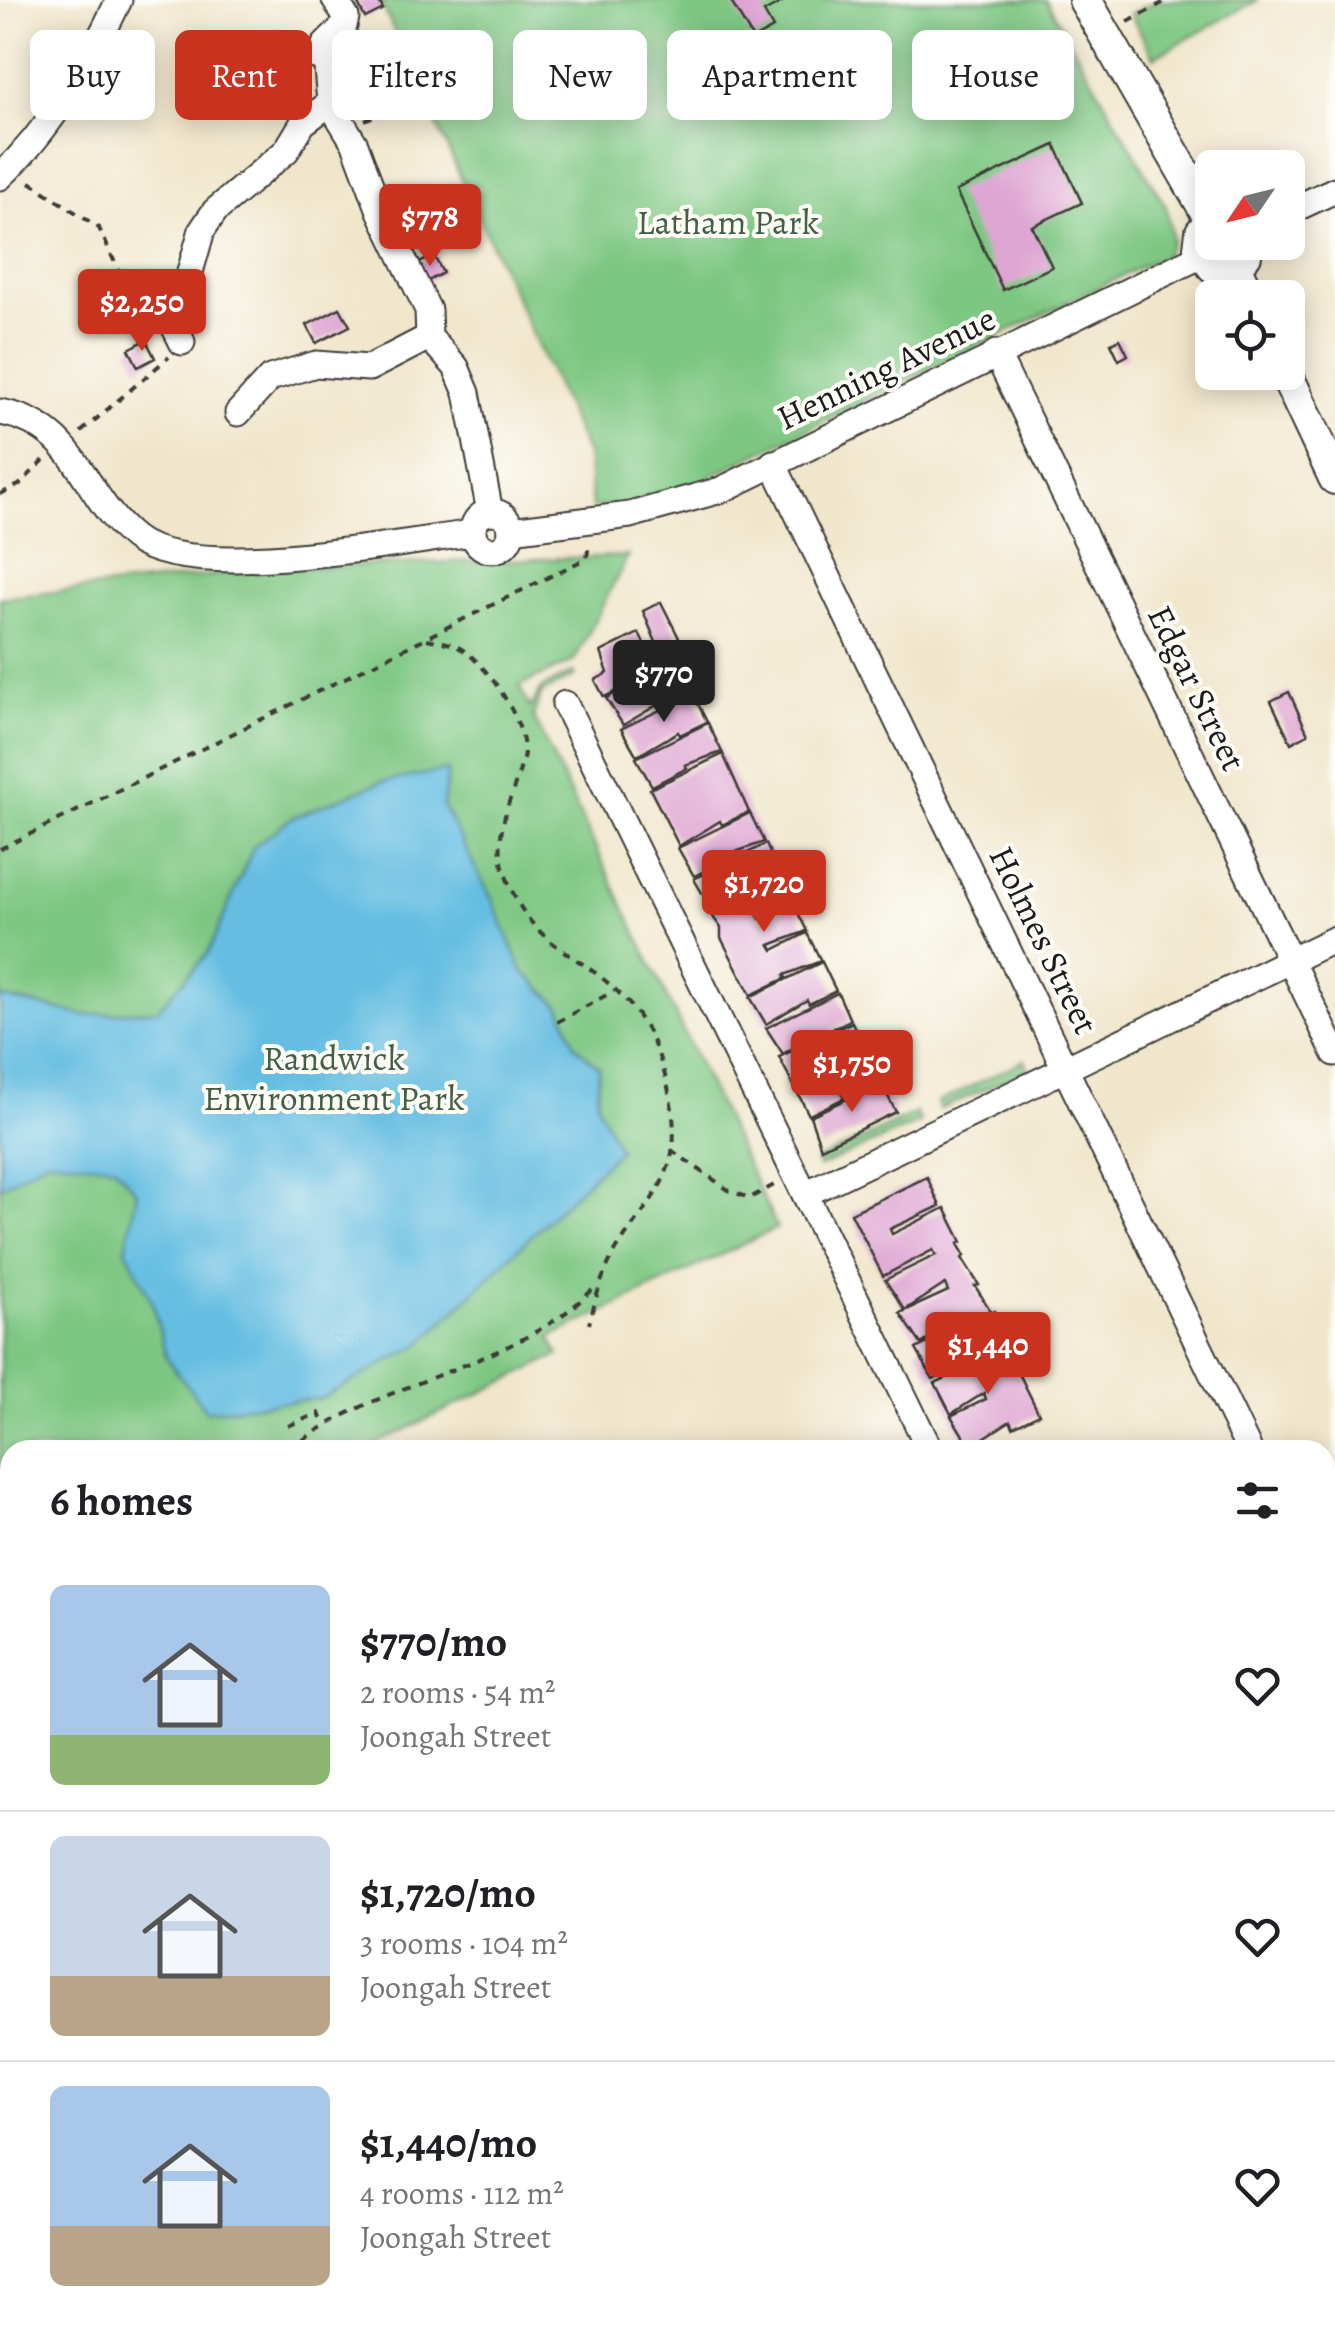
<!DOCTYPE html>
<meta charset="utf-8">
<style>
body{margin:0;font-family:Alegreya,serif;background:#f6f6f6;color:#202124;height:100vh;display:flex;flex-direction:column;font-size:38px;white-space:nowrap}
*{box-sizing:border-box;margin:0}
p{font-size:32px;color:#757577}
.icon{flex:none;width:55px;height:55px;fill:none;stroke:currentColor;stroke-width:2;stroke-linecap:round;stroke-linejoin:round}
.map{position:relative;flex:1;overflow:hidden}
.sheet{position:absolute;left:0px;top:1440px;width:1335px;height:890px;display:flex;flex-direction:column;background:#fff;border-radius:30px 30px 0 0;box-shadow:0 5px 25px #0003}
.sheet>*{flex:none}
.guide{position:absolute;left:30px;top:30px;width:1275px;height:90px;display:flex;gap:20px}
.needle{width:65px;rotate:235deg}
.tools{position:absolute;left:1195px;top:150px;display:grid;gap:20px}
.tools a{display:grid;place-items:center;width:110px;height:110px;border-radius:15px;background:#fff;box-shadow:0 5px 25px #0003;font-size:50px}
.price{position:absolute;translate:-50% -85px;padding:0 22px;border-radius:10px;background:#c8321e;color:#fff;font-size:32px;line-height:65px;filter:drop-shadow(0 2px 5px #0008)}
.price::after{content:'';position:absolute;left:50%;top:60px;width:30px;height:22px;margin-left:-15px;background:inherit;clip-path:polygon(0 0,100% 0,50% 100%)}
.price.on{background:#222;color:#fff}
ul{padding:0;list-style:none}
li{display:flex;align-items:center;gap:30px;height:250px;padding:0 50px}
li+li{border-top:2px solid #e0e0e0}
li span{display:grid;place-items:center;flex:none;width:280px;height:200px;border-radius:15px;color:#555}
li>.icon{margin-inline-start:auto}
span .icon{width:120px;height:120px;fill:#fffc;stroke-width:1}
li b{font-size:42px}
h2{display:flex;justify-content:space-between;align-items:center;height:120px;padding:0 50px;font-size:42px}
.tag{padding:0 35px;border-radius:15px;background:#fff;box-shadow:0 5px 25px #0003;font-size:35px;line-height:90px}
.tag.on{background:#c8321e;color:#fff}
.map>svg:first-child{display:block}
.green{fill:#7ec783;stroke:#4d7250;stroke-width:2.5}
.water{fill:#65bee2;stroke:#406d7f;stroke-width:2.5}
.building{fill:#dea5d3}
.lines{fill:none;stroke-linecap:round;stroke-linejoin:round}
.minor-casing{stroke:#3c3a36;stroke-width:29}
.tertiary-casing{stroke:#3c3a36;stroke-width:36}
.path{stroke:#3c3a36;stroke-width:4;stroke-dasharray:8 8;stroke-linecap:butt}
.minor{stroke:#fff;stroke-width:25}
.tertiary{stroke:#fff;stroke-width:32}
.labels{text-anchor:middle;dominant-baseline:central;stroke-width:8;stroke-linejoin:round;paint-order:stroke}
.park-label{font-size:35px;fill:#436045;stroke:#fdfcf7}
.street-label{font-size:35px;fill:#1c1c1c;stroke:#fdfcf7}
</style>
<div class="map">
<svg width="1335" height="2330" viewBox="0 0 1335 2330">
<rect width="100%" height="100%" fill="#fdfcf7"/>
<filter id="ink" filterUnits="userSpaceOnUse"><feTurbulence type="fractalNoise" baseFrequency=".01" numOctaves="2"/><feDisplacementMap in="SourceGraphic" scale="20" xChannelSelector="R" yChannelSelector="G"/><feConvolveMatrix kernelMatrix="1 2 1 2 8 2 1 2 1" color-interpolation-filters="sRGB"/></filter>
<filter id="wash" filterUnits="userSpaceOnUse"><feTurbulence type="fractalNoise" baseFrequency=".0048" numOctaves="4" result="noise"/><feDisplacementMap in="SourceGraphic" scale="40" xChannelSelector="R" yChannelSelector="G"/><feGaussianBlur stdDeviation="2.25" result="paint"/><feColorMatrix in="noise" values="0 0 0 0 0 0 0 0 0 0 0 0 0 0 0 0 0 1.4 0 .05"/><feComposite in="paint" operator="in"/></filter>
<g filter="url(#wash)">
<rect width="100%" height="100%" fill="#f0e6cb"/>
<!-- green -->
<g class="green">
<path d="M380,0H1046L1167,209L1172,240L1165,255L684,489L621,506L592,508L587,454Z"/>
<path d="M1157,0H1258L1154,57L1130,14Z"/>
<path d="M628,556L574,661L519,686L530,708L543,687L574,672L575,676L542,693L533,716L777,1228L550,1337L559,1355L364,1450H10V1633L0,1637V598L276,568Z"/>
<path d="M1025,1060L1029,1069L940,1109L937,1103Z"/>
<path d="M916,1113L920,1122L819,1167L816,1161Z"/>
<path d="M1054,2320H1293L1298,2330H1033Z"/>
</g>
<!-- water -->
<path class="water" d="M448,770L443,806L493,901L522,970L561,1007L575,1045L599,1067L597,1104L619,1150L422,1343L322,1398L206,1411L166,1357L153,1304L126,1249L137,1192L114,1166L48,1159L0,1187V997L84,1015L157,1010L208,953L254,846L293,817L381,782Z"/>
<g id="blocks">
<!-- building -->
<g class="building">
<path d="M356,0H378L383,9L365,18Z"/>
<path d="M730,0H786L764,12L773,28L753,39Z"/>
<path d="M1055,145L1082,203L1032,226L1052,267L1003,290L956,191Z"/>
<path d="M434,256L443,273L426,282L417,264Z"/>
<path d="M340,308L350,326L316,343L307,325Z"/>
<path d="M1120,339L1128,355L1119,360L1111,343Z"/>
<path d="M146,340L155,358L138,367L129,349Z"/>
<path d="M661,602L688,656L604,697L595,680L608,673L601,652L639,633L648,652L658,647L643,611Z"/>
<path d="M679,663L693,692L665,705L664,701L623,725L606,698Z"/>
<path d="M1289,692L1308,734L1291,743L1271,701Z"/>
<path d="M693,694L707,722L680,735L678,732L637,756L621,729Z"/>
<path d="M708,723L722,752L685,765L687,768L652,786L636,758Z"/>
<path d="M723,754L749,812L722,825L720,821L679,846L650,789Z"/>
<path d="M750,813L764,842L727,855L729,859L694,876L678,848Z"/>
<path d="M766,844L778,871L743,884L745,888L709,905L694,879Z"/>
<path d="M780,874L792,901L757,914L760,919L793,903L807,931L770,945L773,950L807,933L821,961L784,975L786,978L751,995L721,938V928L708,910Z"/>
<path d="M822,962L836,991L809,1004L807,1000L766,1024L750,997Z"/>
<path d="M838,993L850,1020L824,1033L822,1030L783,1054L766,1028Z"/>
<path d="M852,1022L879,1081L842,1094L844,1098L809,1115L779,1057Z"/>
<path d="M881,1083L896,1112L821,1148L810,1116Z"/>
<path d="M927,1177L940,1206L890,1229L892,1234L945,1208L962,1242L958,1244L965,1256L962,1258L979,1285L975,1286L992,1313L995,1311L1011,1344L985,1357L982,1352L933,1379L916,1349L985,1314L965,1324L962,1318L921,1344L900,1313L948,1291L945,1284L905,1310L885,1280L936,1255L933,1250L883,1276L851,1213Z"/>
<path d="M1007,1349L1039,1414L1013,1427L1010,1421L970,1447L951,1416L986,1399L984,1393L951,1414L935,1383Z"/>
<path d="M1335,1779V1819L1325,1824V1784Z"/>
</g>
</g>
</g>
<g filter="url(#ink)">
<use href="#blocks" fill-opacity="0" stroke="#3c3a36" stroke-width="2.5"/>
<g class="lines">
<!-- minor casing -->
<g class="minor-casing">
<g id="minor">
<path d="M335,0L346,17L344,26L325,45L330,103L355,144L380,211L428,310L429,337L456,367L467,393L490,512"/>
<path d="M275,44L322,58"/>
<path d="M0,177C52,127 88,65 119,0"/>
<path d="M1288,212L1335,190"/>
<path d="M126,310L167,312L188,279L202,230L215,211L286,151L303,123L330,103"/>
<path d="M167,312L182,342"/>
<path d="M996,353L1335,1053"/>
<path d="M0,412C79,426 81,495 134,538C190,583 399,543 472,533"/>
<path d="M238,413L270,378L316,364L369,368L429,337"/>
<path d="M773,463L1249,1450"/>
<circle cx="492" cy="531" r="19"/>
<path d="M511,530L630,515L721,490L1202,255"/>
<path d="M565,704L930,1450"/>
<path d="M805,1194L1335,939"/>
<path d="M1325,1609L1335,1630"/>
<path d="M0,1728L10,1723"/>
<path d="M1325,1860L1335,1855"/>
<path d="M761,2320L765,2330"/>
</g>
</g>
<!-- tertiary casing -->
<g class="tertiary-casing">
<g id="tertiary">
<path d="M1085,0L1212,221"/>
<path d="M1212,222L1202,232L1200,248L1213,266H1234L1245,255L1247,242"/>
<path d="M1234,266L1249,298"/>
<path d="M1285,372L1335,478"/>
</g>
</g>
<!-- path -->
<g class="path">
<path d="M1128,22L1168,0"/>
<path d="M365,120L423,94"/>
<path d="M30,182L99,228L127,289"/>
<path d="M81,432L169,357"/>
<path d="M0,494L19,485L44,460"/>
<path d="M427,639C436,641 448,642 456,646C485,659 531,727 523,759C513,798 490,834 506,876C533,949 572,947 620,994C652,1025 668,1073 673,1117C680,1180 643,1205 615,1252C601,1275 596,1299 589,1324"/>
<path d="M0,849L587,558L589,543"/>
<path d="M557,1022L614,991"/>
<path d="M671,1150L730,1191L750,1198L774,1185"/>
<path d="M288,1426L319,1413L323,1424"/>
<path d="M290,1450C380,1377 516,1370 597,1285"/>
<path d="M0,1642L10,1638"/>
</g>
<!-- minor -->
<use href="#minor" class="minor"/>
<!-- tertiary -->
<use href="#tertiary" class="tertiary"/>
</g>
</g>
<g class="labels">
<!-- park labels -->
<g class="park-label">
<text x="728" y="222">Latham Park</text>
<text x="334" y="1058">Randwick<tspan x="334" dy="40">Environment Park</tspan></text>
</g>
<!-- street labels -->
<g class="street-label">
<text transform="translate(886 368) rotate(-26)">Henning Avenue</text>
<text transform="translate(1197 688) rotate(64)">Edgar Street</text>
<text transform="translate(1044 940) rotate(64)">Holmes Street</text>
</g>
</g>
</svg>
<div class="tools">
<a><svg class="needle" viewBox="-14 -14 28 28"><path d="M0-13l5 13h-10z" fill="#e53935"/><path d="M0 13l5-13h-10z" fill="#757577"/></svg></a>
<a><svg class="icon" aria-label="locate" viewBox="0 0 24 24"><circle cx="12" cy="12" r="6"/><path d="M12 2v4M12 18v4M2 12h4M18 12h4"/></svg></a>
</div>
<b class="price" style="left:430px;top:269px">$778</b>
<b class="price" style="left:142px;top:354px">$2,250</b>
<b class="price on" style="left:664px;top:725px">$770</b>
<b class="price" style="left:764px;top:935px">$1,720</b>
<b class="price" style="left:852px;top:1115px">$1,750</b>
<b class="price" style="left:988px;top:1397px">$1,440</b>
<div class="guide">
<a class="tag">Buy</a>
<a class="tag on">Rent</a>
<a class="tag">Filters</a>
<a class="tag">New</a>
<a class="tag">Apartment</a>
<a class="tag">House</a>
</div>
<section class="sheet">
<h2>6 homes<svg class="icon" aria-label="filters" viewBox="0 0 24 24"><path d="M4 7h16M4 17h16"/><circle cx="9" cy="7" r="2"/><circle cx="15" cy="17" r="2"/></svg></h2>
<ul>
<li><span style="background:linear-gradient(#a9c7e8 75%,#8fb573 0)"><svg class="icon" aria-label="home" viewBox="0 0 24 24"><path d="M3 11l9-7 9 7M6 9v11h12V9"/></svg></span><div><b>$770/mo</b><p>2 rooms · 54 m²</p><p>Joongah Street</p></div><svg class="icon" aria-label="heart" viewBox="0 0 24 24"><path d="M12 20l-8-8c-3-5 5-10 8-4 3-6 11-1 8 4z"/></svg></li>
<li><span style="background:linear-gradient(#c9d6e8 70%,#b9a48a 0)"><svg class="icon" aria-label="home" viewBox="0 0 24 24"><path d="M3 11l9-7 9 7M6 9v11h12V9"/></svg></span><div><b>$1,720/mo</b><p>3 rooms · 104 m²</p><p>Joongah Street</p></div><svg class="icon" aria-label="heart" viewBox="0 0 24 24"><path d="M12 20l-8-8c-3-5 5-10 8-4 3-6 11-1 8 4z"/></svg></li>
<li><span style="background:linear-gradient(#a9c7e8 70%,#b9a48a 0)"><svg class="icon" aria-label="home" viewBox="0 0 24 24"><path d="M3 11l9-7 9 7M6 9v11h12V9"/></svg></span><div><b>$1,440/mo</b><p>4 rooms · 112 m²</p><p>Joongah Street</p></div><svg class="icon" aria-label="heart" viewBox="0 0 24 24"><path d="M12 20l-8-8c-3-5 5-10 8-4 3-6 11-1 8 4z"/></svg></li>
</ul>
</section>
</div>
